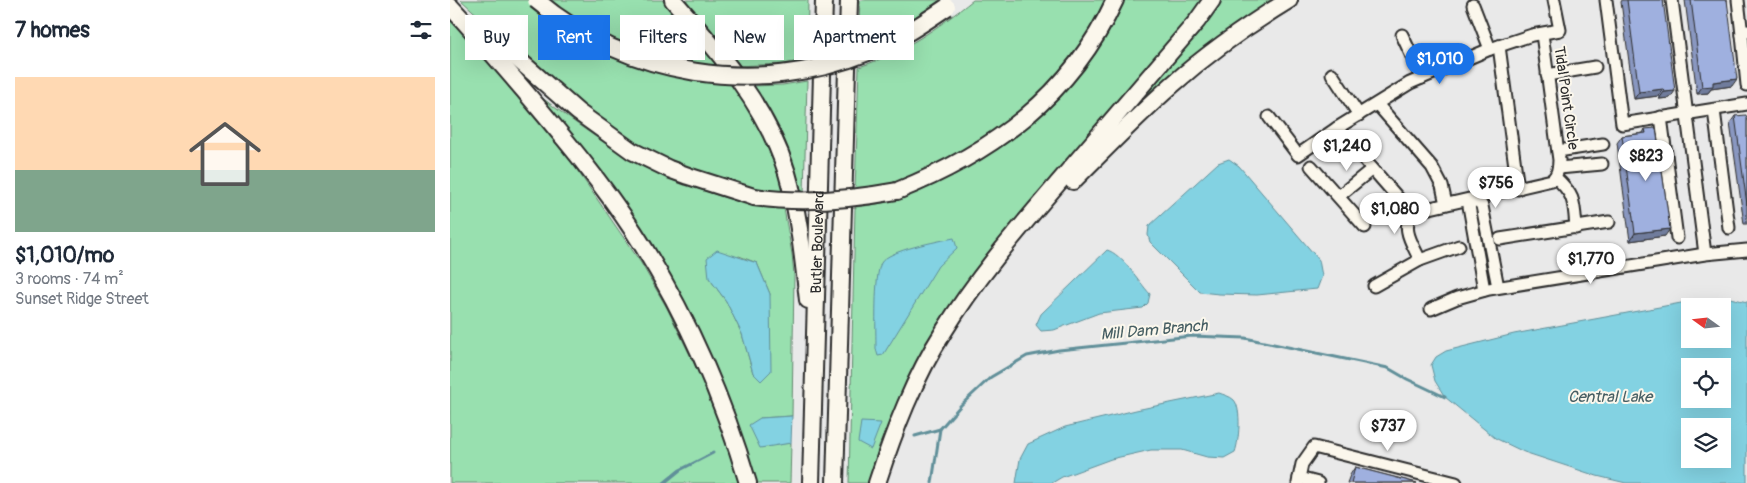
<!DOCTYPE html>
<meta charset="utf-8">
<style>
body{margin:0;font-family:Pangolin,sans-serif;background:#f2f2f3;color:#1f2937;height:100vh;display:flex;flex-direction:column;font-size:19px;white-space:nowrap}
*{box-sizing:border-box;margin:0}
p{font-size:16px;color:#747a83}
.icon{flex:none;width:28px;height:28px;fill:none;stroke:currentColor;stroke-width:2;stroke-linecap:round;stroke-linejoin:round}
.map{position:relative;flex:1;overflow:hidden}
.panel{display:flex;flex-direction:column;background:#fff;width:450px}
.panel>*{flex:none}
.banner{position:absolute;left:15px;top:15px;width:475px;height:45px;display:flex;gap:10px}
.needle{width:32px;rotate:285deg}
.tools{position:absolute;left:1231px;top:298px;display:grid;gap:10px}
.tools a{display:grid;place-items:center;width:50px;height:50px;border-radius:0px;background:#fff;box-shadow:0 5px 20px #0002;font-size:25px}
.price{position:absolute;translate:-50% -42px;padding:0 11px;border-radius:18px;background:#fff;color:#222;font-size:16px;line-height:32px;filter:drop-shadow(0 1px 2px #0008)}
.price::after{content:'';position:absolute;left:50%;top:30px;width:15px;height:11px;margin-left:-8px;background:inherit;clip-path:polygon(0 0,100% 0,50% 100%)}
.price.current{background:#1a73e8;color:#fff}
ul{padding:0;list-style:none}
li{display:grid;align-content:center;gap:10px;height:265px;padding:0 15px}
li+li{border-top:1px solid #e0e1e3}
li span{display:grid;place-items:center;height:155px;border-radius:0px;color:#555}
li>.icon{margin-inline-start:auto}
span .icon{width:90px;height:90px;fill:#fffc;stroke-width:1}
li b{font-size:21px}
h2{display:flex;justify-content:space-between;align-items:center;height:60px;padding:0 15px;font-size:21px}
.pill{padding:0 18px;border-radius:0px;background:#fff;box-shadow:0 5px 20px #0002;font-size:18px;line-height:45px}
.pill.current{background:#1a73e8;color:#fff}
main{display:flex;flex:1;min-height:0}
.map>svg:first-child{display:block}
.green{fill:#98e0af;stroke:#62866d;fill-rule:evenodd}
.water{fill:#83d2e2;stroke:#608f99;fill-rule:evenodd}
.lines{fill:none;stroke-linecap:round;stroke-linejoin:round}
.stream{stroke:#608f99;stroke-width:3}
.minor-casing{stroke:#2b2b2b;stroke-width:15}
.highway-casing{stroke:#2b2b2b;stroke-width:20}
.minor{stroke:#fbf7ec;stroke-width:11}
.highway{stroke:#fbf7ec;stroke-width:16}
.highway-bridge-casing{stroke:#2b2b2b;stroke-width:20;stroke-linecap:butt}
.highway-bridge{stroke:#fbf7ec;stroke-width:16}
.wall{fill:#8997c0;stroke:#2b2b2b}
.shaded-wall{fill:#6f7b9c;stroke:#2b2b2b}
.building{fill:#9fb0df;stroke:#2b2b2b}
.labels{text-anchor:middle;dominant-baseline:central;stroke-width:4;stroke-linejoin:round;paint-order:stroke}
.street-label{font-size:15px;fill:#2b2b2b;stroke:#fbf7ec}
.water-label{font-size:16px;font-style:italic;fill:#455d62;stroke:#fbf7ec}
</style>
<main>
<section class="panel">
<h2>7 homes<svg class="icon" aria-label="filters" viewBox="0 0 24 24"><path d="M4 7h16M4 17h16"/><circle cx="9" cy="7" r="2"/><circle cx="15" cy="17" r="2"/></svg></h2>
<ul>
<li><span style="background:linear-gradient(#ffd9b3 60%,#7fa58c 0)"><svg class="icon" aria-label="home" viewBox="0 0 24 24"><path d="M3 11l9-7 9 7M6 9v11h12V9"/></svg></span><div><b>$1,010/mo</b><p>3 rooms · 74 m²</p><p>Sunset Ridge Street</p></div></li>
</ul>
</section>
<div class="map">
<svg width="1297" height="483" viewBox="0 0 1297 483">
<rect width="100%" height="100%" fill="#e9e9e9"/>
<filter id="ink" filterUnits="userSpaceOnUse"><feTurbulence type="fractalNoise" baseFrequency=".02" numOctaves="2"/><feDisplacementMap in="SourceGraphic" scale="10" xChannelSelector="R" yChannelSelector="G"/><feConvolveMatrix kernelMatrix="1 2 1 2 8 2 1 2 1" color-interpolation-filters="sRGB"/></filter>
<g filter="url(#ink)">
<!-- green -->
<g class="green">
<path d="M11,0H212L259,50L291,89L317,140L335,192C292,189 246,177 208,156C190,147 173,134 157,122C105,85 58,43 11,0Z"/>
<path d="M228,0H358L357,60L334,64L285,66Z"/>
<path d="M410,0H490L456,23L408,46Z"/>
<path d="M523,0H655L641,27L623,57L583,101L539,137L475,171L458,178L436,186L405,191L409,67C452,53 488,28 523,0Z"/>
<path d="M672,0H752L464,373L438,425L429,446L418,483H399L405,207C449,203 475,190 513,169C568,138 620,98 652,41C659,28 666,14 672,0Z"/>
<path d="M772,0H833L672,122L762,14Z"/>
<path d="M0,19L28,50L123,164L191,263L217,308L262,400L275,434L290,483H0Z"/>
<path d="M357,81L354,193H346L302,86L333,85Z"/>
<path d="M83,91C123,121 164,153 210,174C227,182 246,188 264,194C289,202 307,208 334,209L342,254L344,275L342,416L310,418L331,444L341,443L340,483H302L246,334ZM289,256L307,263L320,294L303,373L292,334L276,301L259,278Z"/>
</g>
<!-- water -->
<g class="water">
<path d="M779,159L789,166L869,260L872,276L867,289L807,295L769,294L750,292L700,242L698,235L699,226L768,163Z"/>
<path d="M504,238L507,248L488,266L433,355L428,356L426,349C426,331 424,276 431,263C438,250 489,241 504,238Z"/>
<path d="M267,250L307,263L320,294L321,371L311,381L303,373L292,334L276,301L259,278L257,258Z"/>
<path d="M657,250C672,254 689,282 700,294L698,303L693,308L649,313L604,330L591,331L586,325L591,314Z"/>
<path d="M1280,298L1297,302V483H1176L1147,476L1074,452L1045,438L995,397L985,381L981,365L986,357L996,351L1064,334L1231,303ZM1240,306H1272V339H1240ZM1240,366H1272V399H1240ZM1240,426H1272V459H1240Z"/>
<path d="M769,393C774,395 780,396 784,400C792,409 789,441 785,452L774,458L757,457L732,450H701L661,459L612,477L602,483H566L570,459L578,444L615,427L686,410Z"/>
<path d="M342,416L341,443L310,448L299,425L310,418Z"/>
<path d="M411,422L431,423L421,449L408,442Z"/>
</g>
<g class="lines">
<!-- stream -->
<g class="stream">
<path d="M465,436L490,429L511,405L541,377L577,356L609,350L742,336L795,338L938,368L957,379L995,397"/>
<path d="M214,483L230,470L263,453"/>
<path d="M482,483L490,429"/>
</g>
<!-- minor casing -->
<g class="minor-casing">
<g id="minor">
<path d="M1156,0L1172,124L1297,104"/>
<path d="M1222,0L1255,254"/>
<path d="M1288,0L1292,35"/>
<path d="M1023,5L1040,49"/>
<path d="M1297,31L1292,35L1297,85"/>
<path d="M952,35L972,78"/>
<path d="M1049,46L1068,189"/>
<path d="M882,74L909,115"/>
<path d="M1097,75L1145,67"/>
<path d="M927,104L982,167L992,186L996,204"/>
<path d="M1264,110L1279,228"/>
<path d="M819,117L848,155L887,128L960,83L1040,49L1082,35L1110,30L1104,0"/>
<path d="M1211,117L1227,238"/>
<path d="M887,128L955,206L967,211L1102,180C1108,175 1109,168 1109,160L1092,34"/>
<path d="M1108,151L1153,144"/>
<path d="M861,166L915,227"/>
<path d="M1109,168L1152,164"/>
<path d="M1105,177C1125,195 1124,202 1126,228"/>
<path d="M889,196L922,169"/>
<path d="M1026,197L1019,206L1034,290"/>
<path d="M1026,197L1032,206L1048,287"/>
<path d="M962,208C952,231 960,239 970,260"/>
<path d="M1050,239L1159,222"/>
<path d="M924,286L970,260L1009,246"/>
<path d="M981,309L1007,298L1039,289L1255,254L1297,250"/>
<path d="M849,478L868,483"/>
<path d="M848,483L852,464L864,447L1006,483"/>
</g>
</g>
<!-- highway casing -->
<g class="highway-casing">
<g id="highway">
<path d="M223,0C269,52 316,105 337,173C349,214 353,258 358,300"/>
<path d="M0,6C27,35 52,65 77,94C115,139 152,183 184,232C234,309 272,395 298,483"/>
<path d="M30,26L128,112L182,151L219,169L238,176L304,197"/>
<path d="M623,181C655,149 687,116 722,85C758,53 798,25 839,0"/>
<path d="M447,191C542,153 621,96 665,0"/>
<path id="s1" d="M361,483L374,0"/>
<path d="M385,483L399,0"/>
<path d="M427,483C444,431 464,378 494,331C527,277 568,230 609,182C655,128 701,75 747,21L762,0"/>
</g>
</g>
<!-- minor -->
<use href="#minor" class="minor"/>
<!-- highway -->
<use href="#highway" class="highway"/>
<!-- highway-bridge casing -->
<g class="highway-bridge-casing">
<g id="highway-bridge">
<path d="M86,0C177,77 308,97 418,52C447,41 472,24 497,7"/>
<path d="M304,197C353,204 399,200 447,191"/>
</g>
</g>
<!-- highway-bridge -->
<use href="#highway-bridge" class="highway-bridge"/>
</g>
<!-- wall -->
<g class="wall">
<path d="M1172,0H1213L1220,98L1209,99L1208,96L1184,99L1171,2Z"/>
<path d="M1235,0H1277L1282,86L1261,89L1258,93L1247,94Z"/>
<path d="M1285,116L1297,118V224H1294L1280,123Z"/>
<path d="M1195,129L1215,236L1180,241L1167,143L1172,136L1193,133Z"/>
<path d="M905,467L967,483H897L900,475Z"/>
</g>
<!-- shaded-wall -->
<g class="shaded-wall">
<path d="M1287,79L1282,86L1261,89L1258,93L1247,94L1252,87L1263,82Z"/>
<path d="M1213,89L1208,96L1184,99L1189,92Z"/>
<path d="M1225,91L1220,98L1209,99L1214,92Z"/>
<path d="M1220,229L1215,236L1180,241L1185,233Z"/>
</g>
<!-- building -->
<g class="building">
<path d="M1177,0H1213L1225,91L1214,92L1213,89L1189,92Z"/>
<path d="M1241,0H1277L1287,79L1263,82V86L1252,87Z"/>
<path d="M1296,115L1297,118V205L1285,116Z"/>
<path d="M1206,128L1220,229L1185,233L1172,136L1196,133L1195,129Z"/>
<path d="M905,467L967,483H901Z"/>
</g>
</g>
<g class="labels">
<!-- street labels -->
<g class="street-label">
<text transform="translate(1116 98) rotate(82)">Tidal Point Circle</text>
<text stroke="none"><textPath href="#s1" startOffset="241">Butler Boulevard</textPath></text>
</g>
<!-- water labels -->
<g class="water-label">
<text transform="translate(704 330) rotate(-5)">Mill Dam Branch</text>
<text x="1160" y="397">Central Lake</text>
</g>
</g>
</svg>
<div class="tools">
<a><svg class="needle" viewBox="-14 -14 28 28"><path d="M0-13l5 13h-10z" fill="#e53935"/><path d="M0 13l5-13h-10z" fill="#747a83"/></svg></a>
<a><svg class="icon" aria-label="locate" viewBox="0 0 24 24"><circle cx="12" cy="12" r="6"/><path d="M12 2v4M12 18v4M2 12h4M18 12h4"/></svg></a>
<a><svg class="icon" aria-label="layers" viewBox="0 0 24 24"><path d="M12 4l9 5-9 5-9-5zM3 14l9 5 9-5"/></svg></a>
</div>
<b class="price current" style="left:990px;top:85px">$1,010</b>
<b class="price" style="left:897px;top:172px">$1,240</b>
<b class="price" style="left:1196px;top:182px">$823</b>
<b class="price" style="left:1046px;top:209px">$756</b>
<b class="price" style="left:945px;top:235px">$1,080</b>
<b class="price" style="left:1141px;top:285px">$1,770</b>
<b class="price" style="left:938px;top:452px">$737</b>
<div class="banner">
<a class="pill">Buy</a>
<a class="pill current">Rent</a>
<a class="pill">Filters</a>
<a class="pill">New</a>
<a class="pill">Apartment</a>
</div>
</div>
</main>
